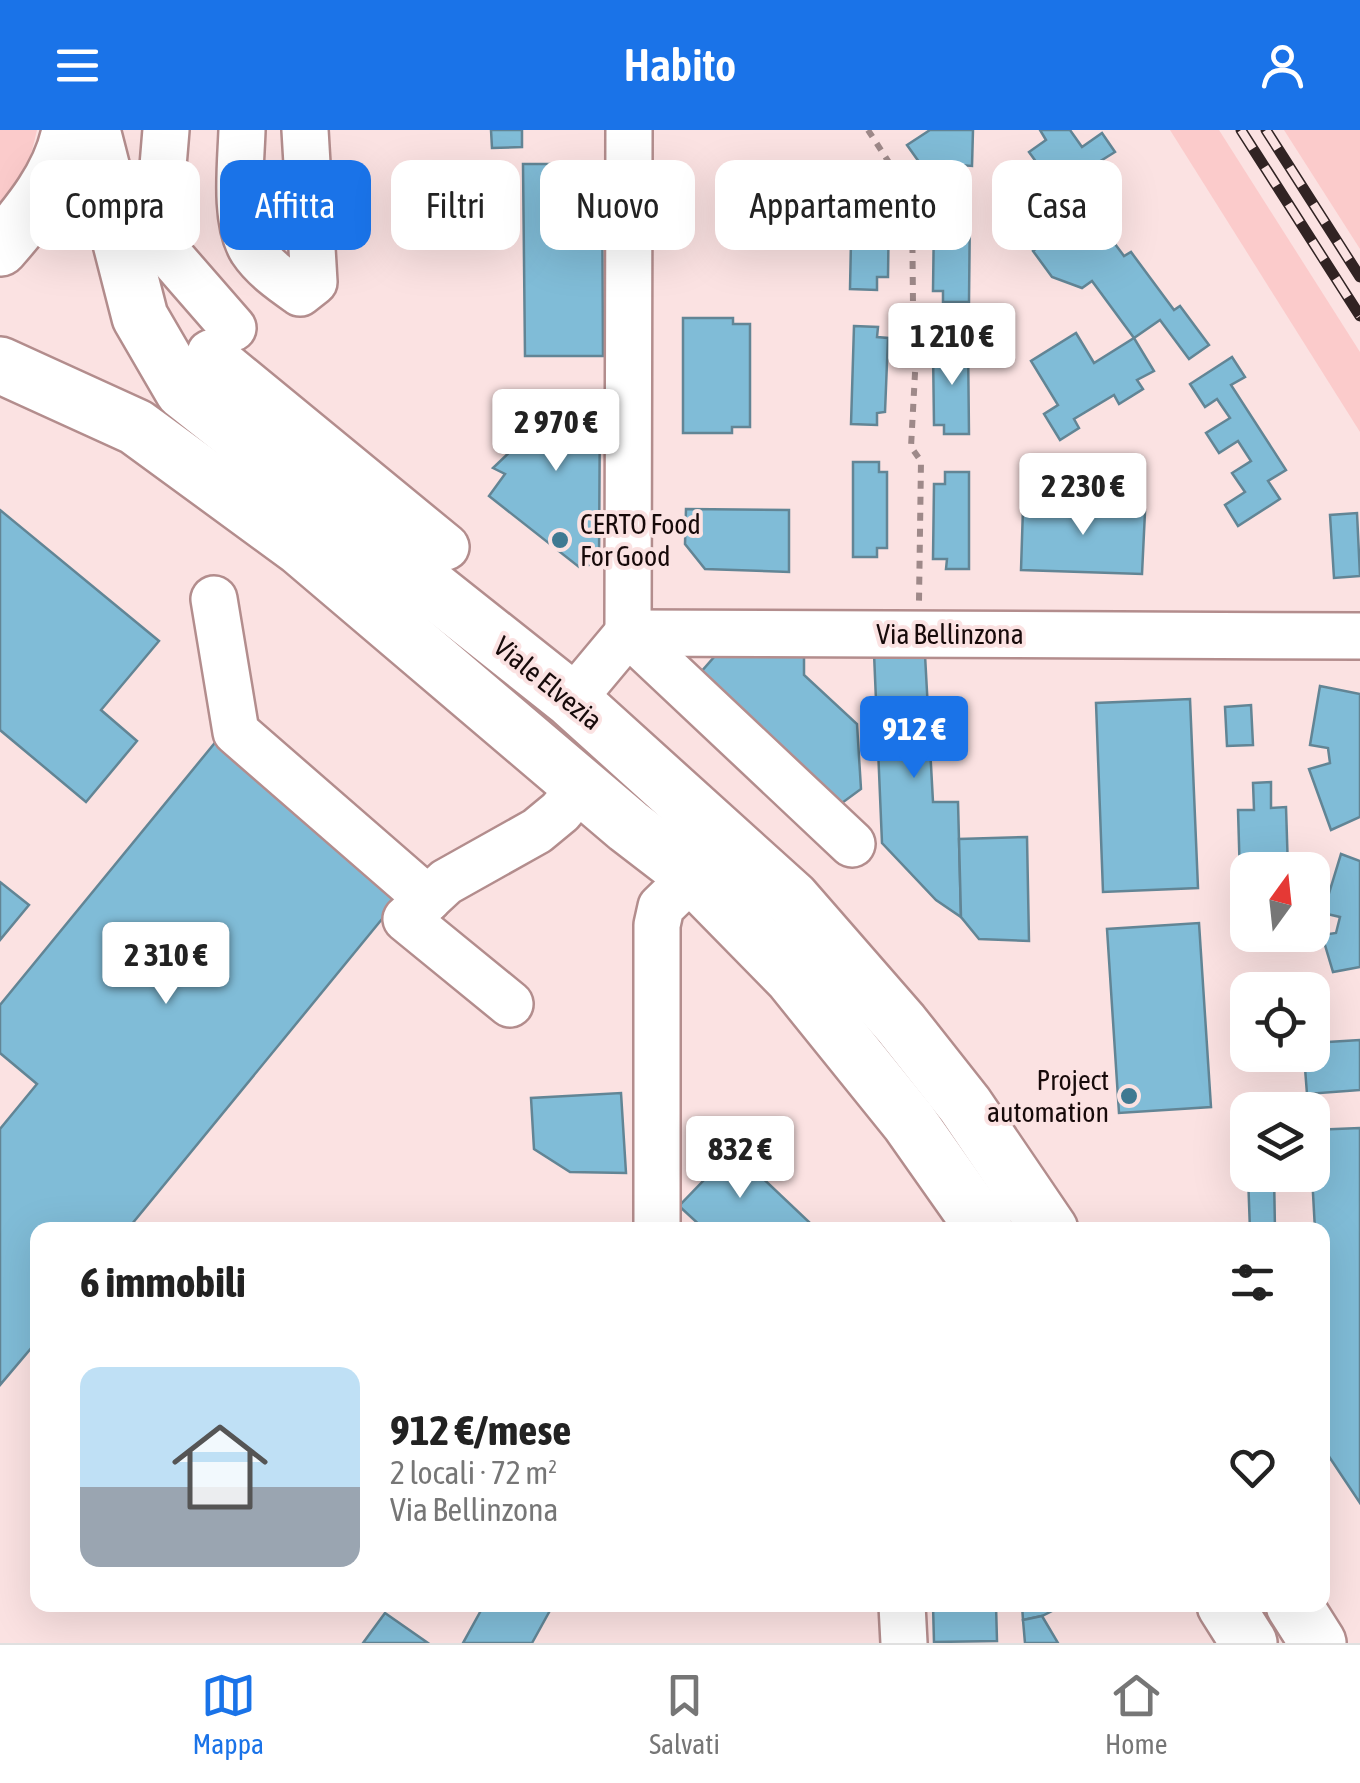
<!DOCTYPE html>
<html lang="it">
<meta charset="utf-8">
<style>
body{margin:0;font-family:"Asap Condensed",sans-serif;background:#f2f2f2;color:#222;height:100vh;display:flex;flex-direction:column;font-size:38px;white-space:nowrap}
*{box-sizing:border-box;margin:0}
p{font-size:32px;color:#767676}
.icon{flex:none;width:55px;height:55px;fill:none;stroke:currentColor;stroke-width:2;stroke-linecap:round;stroke-linejoin:round}
.map{position:relative;flex:1;overflow:hidden}
.side{position:absolute;left:30px;top:1092px;width:1300px;height:390px;display:flex;flex-direction:column;background:#fff;border-radius:20px;box-shadow:0 10px 40px #0002}
.side>*{flex:none}
.top-card{position:absolute;left:30px;top:30px;width:1300px;height:90px;display:flex;gap:20px}
.needle{width:65px;rotate:15deg}
.fabs{position:absolute;left:1230px;top:722px;display:grid;gap:20px}
.fabs a{display:grid;place-items:center;width:100px;height:100px;border-radius:20px;background:#fff;box-shadow:0 10px 40px #0002;font-size:50px}
.price{position:absolute;translate:-50% -85px;padding:0 22px;border-radius:10px;background:#fff;color:#222;font-size:32px;line-height:65px;filter:drop-shadow(0 2px 5px #0008)}
.price::after{content:'';position:absolute;left:50%;top:60px;width:30px;height:22px;margin-left:-15px;background:inherit;clip-path:polygon(0 0,100% 0,50% 100%)}
.price.on{background:#1a73e8;color:#fff}
ul{padding:0;list-style:none}
li{display:flex;align-items:center;gap:30px;height:250px;padding:0 50px}
li span{display:grid;place-items:center;flex:none;width:280px;height:200px;border-radius:20px;color:#555}
li>.icon{margin-inline-start:auto}
span .icon{width:120px;height:120px;fill:#fffc;stroke-width:1}
li b{font-size:42px}
h2{display:flex;justify-content:space-between;align-items:center;height:120px;padding:0 50px;font-size:42px}
.tag{padding:0 35px;border-radius:20px;background:#fff;box-shadow:0 10px 40px #0002;font-size:35px;line-height:90px}
.tag.on{background:#1a73e8;color:#fff}
header{display:flex;justify-content:space-between;align-items:center;height:130px;padding:0 50px;background:#1a73e8;color:#fff;font-size:45px;font-weight:600}
.tabs{display:flex;justify-content:space-around;align-items:center;height:140px;border-top:2px solid #e0e0e0;background:#fff;font-size:28px;color:#767676}
.tabs a{display:grid;justify-items:center;gap:5px}
.tabs .on{color:#1a73e8}
.map>svg:first-child{display:block}
.green{fill:#fbcbcb}
.building{fill:#80bcd7;stroke:#628595;stroke-width:2.5}
.lines{fill:none;stroke-linecap:round;stroke-linejoin:round}
.minor-casing{stroke:#b38d8d;stroke-width:50}
.major-casing{stroke:#b38d8d;stroke-width:60}
.path{stroke:#9e8989;stroke-width:6;stroke-dasharray:8 8;stroke-linecap:butt}
.minor{stroke:#fff;stroke-width:45}
.major{stroke:#fff;stroke-width:55}
.rail-casing{stroke:#312323;stroke-width:11}
.rail{stroke:#fbe2e2;stroke-width:8;stroke-dasharray:22;stroke-linecap:butt}
.poi-dot{fill:#3f7992;stroke:#fbe2e2;stroke-width:4}
.labels{text-anchor:middle;dominant-baseline:central;stroke-width:8;stroke-linejoin:round;paint-order:stroke}
.poi-label{font-size:28px;fill:#170a0a;stroke:#fbe2e2;text-anchor:start}
.street-label{font-size:28px;fill:#170a0a;stroke:#fbe2e2}
</style>
<header><svg class="icon" aria-label="menu" viewBox="0 0 24 24"><path d="M4 6h16M4 12h16M4 18h16"/></svg>Habito<svg class="icon" aria-label="person" viewBox="0 0 24 24"><circle cx="12" cy="8" r="4"/><path d="M4 21q1-7 8-7t8 7"/></svg></header>
<div class="map">
<svg width="1360" height="1513" viewBox="0 0 1360 1513">
<rect width="100%" height="100%" fill="#fbe2e2"/>
<!-- green -->
<g class="green">
<path d="M0,0H37C30,30 23,60 0,80Z"/>
<path d="M1170,0H1219L1360,222V302Z"/>
<path d="M1284,0H1360V119Z"/>
</g>
<!-- building -->
<g class="building">
<path d="M491,0H522V17L492,18Z"/>
<path d="M930,0H973L972,36L946,34L929,46L907,15Z"/>
<path d="M1040,0H1070L1082,17L1102,3L1115,22L1091,37L1118,78L1079,104L1066,84L1082,74L1054,32L1042,40L1029,22L1046,10Z"/>
<path d="M523,34H602L603,226H525Z"/>
<path d="M852,63L879,64V73L889,74L888,147H877V160L850,159Z"/>
<path d="M945,75H970L969,172H943V161H933L934,88H945Z"/>
<path d="M1097,90L1124,126L1131,122L1174,180L1180,176L1209,215L1189,229L1160,190L1134,208L1092,151L1082,158L1052,147L1033,121L1055,104L1063,115Z"/>
<path d="M683,188H733V194H750V297H732V303H683Z"/>
<path d="M854,196L878,197L877,207L888,208L885,282L877,283V295L851,294Z"/>
<path d="M1076,203L1094,233L1134,208L1154,241L1137,250L1143,259L1119,274L1114,265L1074,289L1079,298L1060,310L1044,284L1058,275L1031,231Z"/>
<path d="M946,211H968L969,304H944V295H934L933,220L946,221Z"/>
<path d="M1232,227L1245,247L1231,255L1286,340L1268,351L1280,369L1238,396L1225,375L1245,362L1232,343L1251,331L1238,311L1219,323L1206,303L1230,288L1217,269L1205,277L1190,254Z"/>
<path d="M544,267H600L599,433L579,437L489,366L505,344L493,338L519,313L515,273Z"/>
<path d="M853,332H879V342H887V418H877V427H853Z"/>
<path d="M945,342H969V439H946L947,429H933L934,354H945Z"/>
<path d="M1052,368L1117,371V381L1145,382L1142,444L1021,440L1023,378L1052,379Z"/>
<path d="M686,379L789,380V442L705,439L685,414Z"/>
<path d="M0,380L159,511L101,580L137,611L86,672L0,600Z"/>
<path d="M1357,383L1360,446L1334,448L1330,385Z"/>
<path d="M722,518L804,523V545L857,594L861,659L842,673L701,542Z"/>
<path d="M874,523L925,525L933,672H958L961,787L936,770L882,713Z"/>
<path d="M1320,556L1360,564V687L1331,700L1309,639L1330,633L1328,618L1310,615Z"/>
<path d="M1190,569L1198,758L1103,762L1096,573Z"/>
<path d="M1251,575L1253,615L1227,616L1225,577Z"/>
<path d="M218,609L405,761L127,1100H38V1210L0,1255V999L37,954L0,923V875Z"/>
<path d="M1271,652V678L1286,677L1288,740H1248V748H1240L1238,680H1254L1253,653Z"/>
<path d="M1027,707L1029,811L979,809L961,787L959,709Z"/>
<path d="M1341,724L1360,731V837L1333,842L1322,805L1336,803L1340,787L1323,783Z"/>
<path d="M0,752L29,775L0,810Z"/>
<path d="M1199,793L1211,977L1119,983L1107,799Z"/>
<path d="M1360,910V960L1307,964L1304,925H1312V913Z"/>
<path d="M621,963L626,1043L570,1042L534,1019L531,968Z"/>
<path d="M1360,998V1373L1322,1316V1100H1315L1312,1045V1000Z"/>
<path d="M733,1020L809,1092L801,1100H705L679,1076Z"/>
<path d="M1248,1045H1274L1275,1100H1250Z"/>
<path d="M484,1475H553L532,1513H463Z"/>
<path d="M933,1475H996L997,1511L934,1512Z"/>
<path d="M1022,1475H1064L1042,1486L1023,1490Z"/>
<path d="M385,1483L428,1513H363Z"/>
<path d="M1042,1486L1058,1513H1025L1023,1490Z"/>
</g>
<g class="lines">
<!-- minor casing -->
<g class="minor-casing">
<g id="minor">
<path d="M166,0L159,84L152,105L233,198"/>
<path d="M242,0C241,33 234,91 252,120C264,138 283,151 300,163L314,152L305,0"/>
<path d="M629,0L628,503L852,714"/>
<path d="M210,223L446,417"/>
<path d="M214,469L236,602L428,769"/>
<path d="M572,570L628,503L1360,506"/>
<path d="M510,874L406,789L446,752L537,701L560,682L583,655"/>
<path d="M657,1100V795L661,777L693,746"/>
<path d="M902,1475L904,1513"/>
</g>
</g>
<!-- major casing -->
<g class="major-casing">
<g id="major">
<path d="M92,0L140,187L183,261L572,570L792,769L901,894L965,975L1050,1100"/>
<path d="M0,118C29,85 62,45 70,0"/>
<path d="M0,235L136,297L300,417L628,696L693,746L792,847L909,992L985,1100"/>
<path d="M1225,1475L1249,1513"/>
<path d="M1294,1475L1318,1513"/>
</g>
</g>
<!-- path -->
<path class="path" d="M868,0L912,68L913,175L918,188L911,317L921,331L919,471"/>
<!-- minor -->
<use href="#minor" class="minor"/>
<!-- major -->
<use href="#major" class="major"/>
<!-- rail casing -->
<g class="rail-casing">
<g id="rail">
<path d="M1241,0L1360,186"/>
<path d="M1266,0L1360,147"/>
</g>
</g>
<!-- rail -->
<use href="#rail" class="rail"/>
</g>
<!-- markers -->
<g class="poi-dot">
<circle cx="560" cy="410" r="10"/>
<circle cx="1129" cy="966" r="10"/>
</g>
<g class="labels">
<!-- poi labels -->
<g class="poi-label">
<text x="580" y="394">CERTO Food<tspan x="580" dy="32">For Good</tspan></text>
<text x="1109" y="950" text-anchor="end">Project<tspan x="1109" dy="32">automation</tspan></text>
</g>
<!-- street labels -->
<g class="street-label">
<text x="950" y="504">Via Bellinzona</text>
<text transform="translate(548 553) rotate(39)">Viale Elvezia</text>
</g>
</g>
</svg>
<div class="fabs">
<a><svg class="needle" viewBox="-14 -14 28 28"><path d="M0-13l5 13h-10z" fill="#e53935"/><path d="M0 13l5-13h-10z" fill="#767676"/></svg></a>
<a><svg class="icon" aria-label="locate" viewBox="0 0 24 24"><circle cx="12" cy="12" r="6"/><path d="M12 2v4M12 18v4M2 12h4M18 12h4"/></svg></a>
<a><svg class="icon" aria-label="layers" viewBox="0 0 24 24"><path d="M12 4l9 5-9 5-9-5zM3 14l9 5 9-5"/></svg></a>
</div>
<b class="price" style="left:952px;top:258px">1 210 €</b>
<b class="price" style="left:556px;top:344px">2 970 €</b>
<b class="price" style="left:1083px;top:408px">2 230 €</b>
<b class="price on" style="left:914px;top:651px">912 €</b>
<b class="price" style="left:166px;top:877px">2 310 €</b>
<b class="price" style="left:740px;top:1071px">832 €</b>
<div class="top-card">
<a class="tag">Compra</a>
<a class="tag on">Affitta</a>
<a class="tag">Filtri</a>
<a class="tag">Nuovo</a>
<a class="tag">Appartamento</a>
<a class="tag">Casa</a>
</div>
<section class="side">
<h2>6 immobili<svg class="icon" aria-label="filters" viewBox="0 0 24 24"><path d="M4 7h16M4 17h16"/><circle cx="9" cy="7" r="2"/><circle cx="15" cy="17" r="2"/></svg></h2>
<ul>
<li><span style="background:linear-gradient(#bfe0f5 60%,#9aa5b1 0)"><svg class="icon" aria-label="home" viewBox="0 0 24 24"><path d="M3 11l9-7 9 7M6 9v11h12V9"/></svg></span><div><b>912 €/mese</b><p>2 locali · 72 m²</p><p>Via Bellinzona</p></div><svg class="icon" aria-label="heart" viewBox="0 0 24 24"><path d="M12 20l-8-8c-3-5 5-10 8-4 3-6 11-1 8 4z"/></svg></li>
</ul>
</section>
</div>
<nav class="tabs">
<a class="on"><svg class="icon" aria-label="map" viewBox="0 0 24 24"><path d="M3 6l6-2 6 2 6-2v14l-6 2-6-2-6 2zM9 4v14M15 6v14"/></svg>Mappa</a>
<a><svg class="icon" aria-label="saved" viewBox="0 0 24 24"><path d="M7 4h10v16l-5-4-5 4z"/></svg>Salvati</a>
<a><svg class="icon" aria-label="home" viewBox="0 0 24 24"><path d="M3 11l9-7 9 7M6 9v11h12V9"/></svg>Home</a>
</nav>
